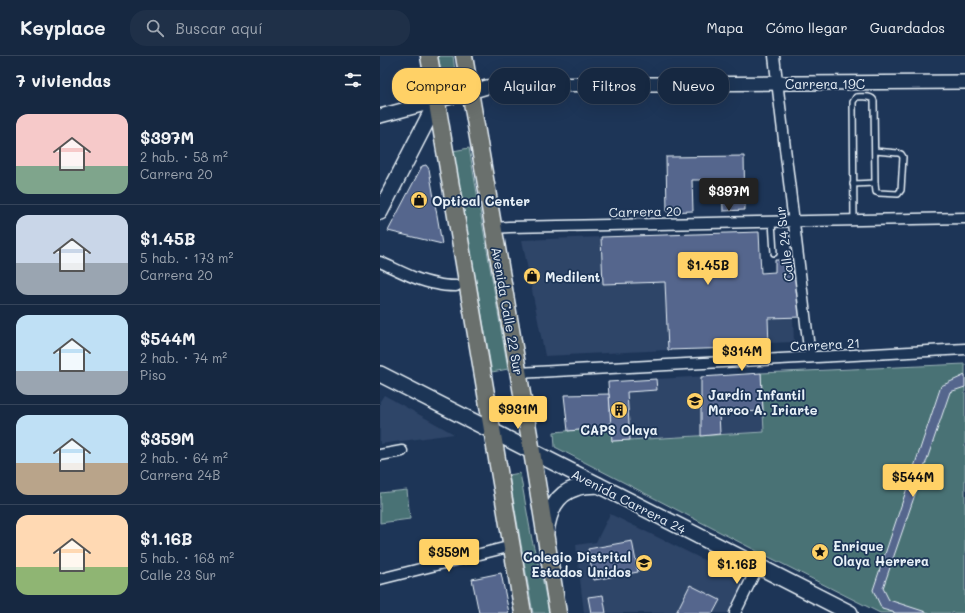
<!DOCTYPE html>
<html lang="es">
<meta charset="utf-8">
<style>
body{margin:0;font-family:Mali,sans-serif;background:#1f3048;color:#f1f3f6;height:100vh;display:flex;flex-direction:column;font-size:15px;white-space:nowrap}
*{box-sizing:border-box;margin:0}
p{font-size:13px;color:#9ea6b1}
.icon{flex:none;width:22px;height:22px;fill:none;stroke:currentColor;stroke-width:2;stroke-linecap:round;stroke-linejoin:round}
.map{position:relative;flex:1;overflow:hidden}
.drawer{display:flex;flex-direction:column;background:#162841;width:380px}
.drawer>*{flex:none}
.guide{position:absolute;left:12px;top:12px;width:380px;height:36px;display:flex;gap:8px}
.price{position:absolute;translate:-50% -34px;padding:0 9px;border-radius:4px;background:#ffd166;color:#111;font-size:13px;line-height:26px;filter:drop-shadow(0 1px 2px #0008)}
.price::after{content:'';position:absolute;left:50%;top:24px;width:12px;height:9px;margin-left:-6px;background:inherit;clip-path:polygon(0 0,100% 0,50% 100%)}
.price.active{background:#222;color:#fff}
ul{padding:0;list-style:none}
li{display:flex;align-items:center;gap:12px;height:100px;padding:0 16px}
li+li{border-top:1px solid #35445a}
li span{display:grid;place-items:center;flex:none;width:112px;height:80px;border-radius:12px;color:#555}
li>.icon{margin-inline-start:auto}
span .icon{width:48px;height:48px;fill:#fffc;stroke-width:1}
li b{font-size:17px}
h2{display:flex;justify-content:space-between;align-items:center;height:48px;padding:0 16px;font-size:17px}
.pill{padding:0 14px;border-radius:16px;background:#162841;box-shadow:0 4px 16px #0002,0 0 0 1px #35445a;font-size:14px;line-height:36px}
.pill.active{background:#ffd166;color:#111}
header{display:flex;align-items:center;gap:24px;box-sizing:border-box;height:56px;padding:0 20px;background:#162841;border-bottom:1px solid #35445a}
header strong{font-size:19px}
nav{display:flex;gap:22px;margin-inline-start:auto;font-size:14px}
.search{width:280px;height:36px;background:#1f3048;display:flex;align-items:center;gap:10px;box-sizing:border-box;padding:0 14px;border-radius:16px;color:#9ea6b1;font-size:15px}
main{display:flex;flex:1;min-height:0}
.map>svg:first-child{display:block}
.built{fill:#2e4467}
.green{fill:#4a7275;stroke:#99b2b6}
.building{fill:#54668d;stroke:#e8f1f8}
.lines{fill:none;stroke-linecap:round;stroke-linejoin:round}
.service-casing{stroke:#e8f1f8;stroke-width:8}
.minor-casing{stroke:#e8f1f8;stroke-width:13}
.tertiary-casing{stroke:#e8f1f8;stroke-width:16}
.secondary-casing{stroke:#e8f1f8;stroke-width:18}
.primary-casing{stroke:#e8f1f8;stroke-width:19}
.service{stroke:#1d3557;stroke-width:5}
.minor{stroke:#1d3557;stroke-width:10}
.tertiary{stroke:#1d3557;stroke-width:13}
.secondary{stroke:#1d3557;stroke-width:15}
.primary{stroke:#6b706d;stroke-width:16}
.labels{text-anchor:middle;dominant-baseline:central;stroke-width:3.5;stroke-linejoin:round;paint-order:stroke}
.street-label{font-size:13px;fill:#e8f1f8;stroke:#1d3557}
.poi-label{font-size:13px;font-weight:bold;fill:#e8f1f8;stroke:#1d3557;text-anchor:start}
</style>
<header>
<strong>Keyplace</strong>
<div class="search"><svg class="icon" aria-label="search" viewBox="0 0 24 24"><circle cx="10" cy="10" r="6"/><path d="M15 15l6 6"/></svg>Buscar aquí</div>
<nav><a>Mapa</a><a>Cómo llegar</a><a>Guardados</a></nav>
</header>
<main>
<section class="drawer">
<h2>7 viviendas<svg class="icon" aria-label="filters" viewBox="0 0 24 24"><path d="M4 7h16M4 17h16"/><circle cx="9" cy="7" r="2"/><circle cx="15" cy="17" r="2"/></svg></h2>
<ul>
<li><span style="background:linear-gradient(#f6c9c9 65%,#7fa58c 0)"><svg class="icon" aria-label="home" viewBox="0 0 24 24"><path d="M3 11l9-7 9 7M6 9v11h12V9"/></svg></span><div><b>$397M</b><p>2 hab. · 58 m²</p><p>Carrera 20</p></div></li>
<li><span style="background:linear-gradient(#c9d6e8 60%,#9aa5b1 0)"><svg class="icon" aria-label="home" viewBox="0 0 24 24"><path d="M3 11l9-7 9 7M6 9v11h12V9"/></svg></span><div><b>$1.45B</b><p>5 hab. · 173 m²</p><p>Carrera 20</p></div></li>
<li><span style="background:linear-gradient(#bfe0f5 70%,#9aa5b1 0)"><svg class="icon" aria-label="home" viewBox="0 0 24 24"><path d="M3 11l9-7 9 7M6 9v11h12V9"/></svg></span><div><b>$544M</b><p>2 hab. · 74 m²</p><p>Piso</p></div></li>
<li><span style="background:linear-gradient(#bfe0f5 60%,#b9a48a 0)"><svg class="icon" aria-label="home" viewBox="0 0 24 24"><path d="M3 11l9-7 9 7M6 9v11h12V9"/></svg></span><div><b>$359M</b><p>2 hab. · 64 m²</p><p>Carrera 24B</p></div></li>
<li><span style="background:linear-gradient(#ffd9b3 65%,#8fb573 0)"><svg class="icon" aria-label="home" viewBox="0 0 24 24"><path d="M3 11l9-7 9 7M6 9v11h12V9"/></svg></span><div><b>$1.16B</b><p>5 hab. · 168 m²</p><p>Calle 23 Sur</p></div></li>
</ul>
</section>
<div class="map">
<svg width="585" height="557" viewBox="0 0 585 557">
<rect width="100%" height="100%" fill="#1d3557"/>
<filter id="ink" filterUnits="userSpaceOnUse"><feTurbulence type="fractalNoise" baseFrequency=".025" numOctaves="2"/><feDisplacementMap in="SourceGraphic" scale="8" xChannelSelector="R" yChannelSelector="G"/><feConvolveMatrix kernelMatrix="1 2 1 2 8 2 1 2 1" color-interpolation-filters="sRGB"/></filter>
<g filter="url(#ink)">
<!-- built -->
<g class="built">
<path d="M221,181L223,228L285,226L288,294L165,300L142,184Z"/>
<path d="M413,261L414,286L389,287L388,262Z"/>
<path d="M381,317L384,376L250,384L247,336L277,334L276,323Z"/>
<path d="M4,339L74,378L0,388V345Z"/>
<path d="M230,458L365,524L348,557H204L196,489L216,486Z"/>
</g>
<!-- green -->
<g class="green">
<path d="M58,0H73L75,15L61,17Z"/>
<path d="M89,92L128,313L112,316L73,95Z"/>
<path d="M585,308V557H500L369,491L175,391L174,376L231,371L232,385L384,376L381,317Z"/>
<path d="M140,417L152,484L163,526L169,557H153L129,419Z"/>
<path d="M27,434L30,463L0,467V437Z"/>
</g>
<!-- building -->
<g class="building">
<path d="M364,100L365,154L343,155L342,124H312L313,155L287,156L286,101Z"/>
<path d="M46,109L49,113L62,188L8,175L42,110Z"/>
<path d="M379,176L381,217L395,216V204H412L413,218L420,217L422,261L388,262L389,291L288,294L285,226L223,228L221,181Z"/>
<path d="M381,317L383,355L339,357L340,378L321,380V321Z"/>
<path d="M585,319V331L570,336L503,532L509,544L549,557H516L502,553L493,534L561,330Z"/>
<path d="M276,323L277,334L247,336L250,384L232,385L228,326Z"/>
<path d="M229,338L231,371L188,375L184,339Z"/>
<path d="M252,485L258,516L214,524L208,493Z"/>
<path d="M121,517L129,557H99L92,523Z"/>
<path d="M310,529L340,544L333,557H296Z"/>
<path d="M223,539L226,557H211L208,541Z"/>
</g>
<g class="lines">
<!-- service casing -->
<g class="service-casing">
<g id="service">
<path d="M473,128L495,127"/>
<path d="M474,165L473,46L476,41C482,41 492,39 494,45L495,127L496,136L499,137L518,138L521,134L523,101L521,98L518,97L495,95"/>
<path d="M392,166L394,197"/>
</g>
</g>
<!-- minor casing -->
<g class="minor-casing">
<g id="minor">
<path d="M394,0L430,301"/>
<path d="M114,172L129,171L585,162"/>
<path d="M0,206C18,214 37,225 57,228C63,230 70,230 76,230"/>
<path d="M138,317L585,293"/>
<path d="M0,399L22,395"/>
<path d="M0,523L132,490"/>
<path d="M355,557L378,510"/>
</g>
</g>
<!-- tertiary casing -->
<g class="tertiary-casing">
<path id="tertiary" d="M0,60L90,36L107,31L123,29L585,26"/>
</g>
<!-- secondary casing -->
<g class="secondary-casing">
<g id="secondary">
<path d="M0,156L57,45"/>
<path d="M0,318L470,557"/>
<path d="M166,476C169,457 175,438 196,432C203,429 210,430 218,429"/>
</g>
</g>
<!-- primary casing -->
<g class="primary-casing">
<g id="primary">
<path d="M49,0L143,557"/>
<path d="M84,0L152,396L178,557"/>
</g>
</g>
<!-- service -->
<use href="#service" class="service"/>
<!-- minor -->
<use href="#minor" class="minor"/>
<!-- tertiary -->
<use href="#tertiary" class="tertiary"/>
<!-- secondary -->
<use href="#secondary" class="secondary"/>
<!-- primary -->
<use href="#primary" class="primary"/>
</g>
</g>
<!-- icons -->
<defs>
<g id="shop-disc" transform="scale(0.9)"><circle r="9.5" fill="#ffd166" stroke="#1d3557"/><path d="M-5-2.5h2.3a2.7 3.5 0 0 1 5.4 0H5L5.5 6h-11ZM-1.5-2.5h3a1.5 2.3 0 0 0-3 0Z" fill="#111"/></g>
<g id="school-disc" transform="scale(0.9)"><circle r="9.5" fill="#ffd166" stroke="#1d3557"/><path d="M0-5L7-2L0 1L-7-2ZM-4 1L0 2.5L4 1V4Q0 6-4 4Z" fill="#111"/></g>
<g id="building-disc" transform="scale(0.9)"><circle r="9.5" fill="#ffd166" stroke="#1d3557"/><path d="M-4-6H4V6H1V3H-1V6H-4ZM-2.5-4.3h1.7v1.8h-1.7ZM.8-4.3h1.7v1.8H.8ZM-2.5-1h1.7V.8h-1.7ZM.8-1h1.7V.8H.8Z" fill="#111"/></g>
<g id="sight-disc" transform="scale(0.9)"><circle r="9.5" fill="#ffd166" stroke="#1d3557"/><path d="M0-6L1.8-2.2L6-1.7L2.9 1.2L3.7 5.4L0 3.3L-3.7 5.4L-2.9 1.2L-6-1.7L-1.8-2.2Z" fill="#111"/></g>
</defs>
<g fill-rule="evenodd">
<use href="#shop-disc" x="39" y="144"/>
<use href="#shop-disc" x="152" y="220"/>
<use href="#school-disc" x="315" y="345"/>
<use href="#building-disc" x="239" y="354"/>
<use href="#sight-disc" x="440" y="496"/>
<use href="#school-disc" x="264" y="507"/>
</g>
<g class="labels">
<!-- street labels -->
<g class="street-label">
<text x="445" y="27">Carrera 19C</text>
<text transform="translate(265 155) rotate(-1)">Carrera 20</text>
<text transform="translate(404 188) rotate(-97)">Calle 24 Sur</text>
<text transform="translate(128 255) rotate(80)">Avenida Calle 22 Sur</text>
<text transform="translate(445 288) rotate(-3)">Carrera 21</text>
<text transform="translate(249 445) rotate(27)">Avenida Carrera 24</text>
</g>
<!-- poi labels -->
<g class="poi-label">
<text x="52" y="144">Optical Center</text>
<text x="165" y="220">Medilent</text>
<text x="328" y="338">Jardín Infantil<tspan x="328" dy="15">Marco A. Iriarte</tspan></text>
<text x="239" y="373" text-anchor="middle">CAPS Olaya</text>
<text x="453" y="489">Enrique<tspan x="453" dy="15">Olaya Herrera</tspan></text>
<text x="251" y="500" text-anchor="end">Colegio Distrital<tspan x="251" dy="15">Estados Unidos</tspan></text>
</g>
</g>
</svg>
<b class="price active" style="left:349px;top:156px">$397M</b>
<b class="price" style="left:328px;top:230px">$1.45B</b>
<b class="price" style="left:362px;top:316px">$314M</b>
<b class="price" style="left:138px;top:374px">$931M</b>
<b class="price" style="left:533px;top:442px">$544M</b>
<b class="price" style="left:69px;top:517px">$359M</b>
<b class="price" style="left:357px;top:529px">$1.16B</b>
<div class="guide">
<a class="pill active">Comprar</a>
<a class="pill">Alquilar</a>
<a class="pill">Filtros</a>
<a class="pill">Nuevo</a>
</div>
</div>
</main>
